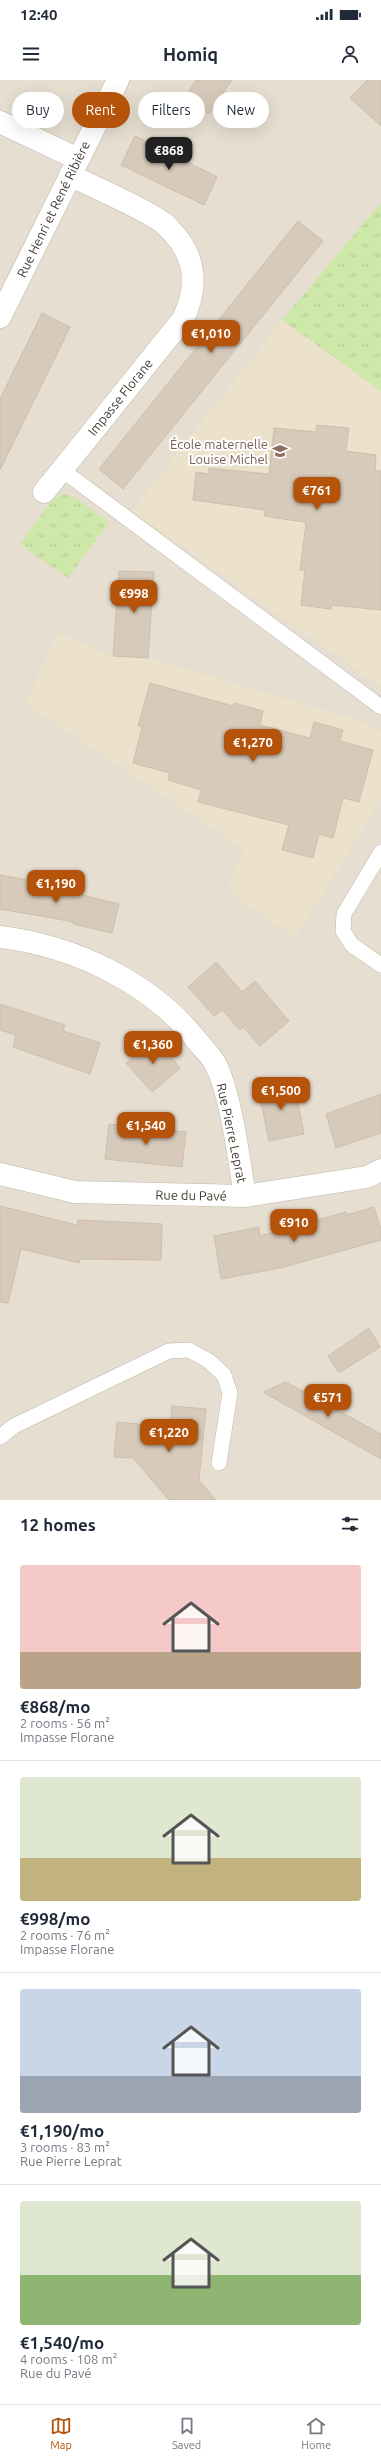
<!DOCTYPE html>
<meta charset="utf-8">
<style>
body{margin:0;font-family:Ubuntu,sans-serif;background:#f2f2f3;color:#1f2937;height:100vh;display:flex;flex-direction:column;font-size:15px;white-space:nowrap}
*{box-sizing:border-box;margin:0}
p{font-size:13px;color:#747a83}
.icon{flex:none;width:22px;height:22px;fill:none;stroke:currentColor;stroke-width:2;stroke-linecap:round;stroke-linejoin:round}
.map{position:relative;height:1420px;overflow:hidden}
.details{display:flex;flex-direction:column;background:#fff;flex:1}
.details>*{flex:none}
.banner{position:absolute;left:12px;top:12px;width:357px;height:36px;display:flex;gap:8px}
.price{position:absolute;translate:-50% -34px;padding:0 9px;border-radius:8px;background:#b45309;color:#fff;font-size:13px;line-height:26px;filter:drop-shadow(0 1px 2px #0008)}
.price::after{content:'';position:absolute;left:50%;top:24px;width:12px;height:9px;margin-left:-6px;background:inherit;clip-path:polygon(0 0,100% 0,50% 100%)}
.price.on{background:#222;color:#fff}
ul{padding:0;list-style:none}
li{display:grid;align-content:center;gap:8px;height:212px;padding:0 20px}
li+li{border-top:1px solid #e0e1e3}
li span{display:grid;place-items:center;height:124px;border-radius:4px;color:#555}
li>.icon{margin-inline-start:auto}
span .icon{width:72px;height:72px;fill:#fffc;stroke-width:1}
li b{font-size:17px}
h2{display:flex;justify-content:space-between;align-items:center;height:48px;padding:0 20px;font-size:17px}
.pill{padding:0 14px;border-radius:18px;background:#fff;box-shadow:0 4px 16px #0002;font-size:14px;line-height:36px}
.pill.on{background:#b45309;color:#fff}
.status{display:flex;justify-content:space-between;align-items:center;height:28px;padding:0 20px;background:#fff;direction:ltr}
.status svg{height:11px;fill:currentColor}
header{display:flex;justify-content:space-between;align-items:center;height:52px;padding:0 20px;background:#fff;font-size:18px;font-weight:700}
.menu{display:flex;justify-content:space-around;align-items:center;height:56px;border-top:1px solid #e0e1e3;background:#fff;font-size:11px;color:#747a83}
.menu a{display:grid;justify-items:center;gap:2px}
.menu .on{color:#b45309}
.map>svg:first-child{display:block}
.residential{fill:#e6ded0}
.education{fill:#ece1cb}
.grass{fill:url(#grass-tufts)}
.building{fill:#d7caba;stroke:#cebfab}
.lines{fill:none;stroke-linecap:round;stroke-linejoin:round}
.service-casing{stroke:#c0b7a8;stroke-width:16}
.minor-casing{stroke:#c0b7a8;stroke-width:23}
.service{stroke:#fff;stroke-width:15}
.minor{stroke:#fff;stroke-width:22}
.labels{text-anchor:middle;dominant-baseline:central;stroke-width:4;stroke-linejoin:round;paint-order:stroke}
.street-label{font-size:13px;fill:#433c33;stroke:#fff}
.education-label{font-size:13px;fill:#785e54;stroke:#fff;text-anchor:end}
</style>
<div class="status"><b>12:40</b><svg viewBox="0 0 49 12"><path d="M0 12V9h3v3zM5 12V6h3v6zM10 12V3h3v9zM15 12V0h3v12zM26 1h20v11H26zM47 4h2v5h-2z"/></svg></div>
<header><svg class="icon" aria-label="menu" viewBox="0 0 24 24"><path d="M4 6h16M4 12h16M4 18h16"/></svg>Homiq<svg class="icon" aria-label="person" viewBox="0 0 24 24"><circle cx="12" cy="8" r="4"/><path d="M4 21q1-7 8-7t8 7"/></svg></header>
<div class="map">
<svg width="381" height="1420" viewBox="0 0 381 1420">
<defs>
<pattern id="grass-tufts" width="24" height="20" patternUnits="userSpaceOnUse"><rect width="24" height="20" fill="#cee8a9"/><path d="M3 7l-1-3M5 7V3M7 7l1-3M15 17l-1-3M17 17v-4M19 17l1-3" fill="none" stroke="#b2c892"/></pattern>
</defs>
<rect width="100%" height="100%" fill="#f2ece2"/>
<!-- residential -->
<rect class="residential" x="0" y="0" width="381" height="1420"/>
<!-- education -->
<g class="education">
<path d="M282,240L381,311V607L132,431Z"/>
<path d="M58,553L113,576L148,578L359,640L381,652V721L295,858L227,810L244,769L25,623Z"/>
</g>
<!-- grass -->
<g class="grass">
<path d="M381,123V311L282,240Z"/>
<path d="M63,414L76,418L109,442L68,498L20,464L53,419Z"/>
</g>
<!-- building -->
<g class="building">
<path d="M196,0H232L209,34L185,18Z"/>
<path d="M367,0H381V46L350,18Z"/>
<path d="M135,56L217,97L204,125L121,85Z"/>
<path d="M298,141L323,161L123,409L99,389Z"/>
<path d="M42,233L70,247L0,390V319Z"/>
<path d="M317,345L349,348L346,371L376,375L375,390L381,391V530L332,525L331,529L301,525L305,490H300L306,444L304,442L264,436L265,430L193,420L196,392L209,394V388L269,394L274,348L316,352Z"/>
<path d="M119,491L154,492L148,578L113,576Z"/>
<path d="M150,603L233,626L234,623L263,631L260,645L310,658L314,642L343,650L340,661L373,670L359,722L343,718L333,758L319,754L313,778L282,770L289,745L198,722L201,710L168,700L170,693L133,683L142,647L138,646Z"/>
<path d="M0,795L55,805L54,808L119,824L112,853L73,844L74,842L0,829Z"/>
<path d="M216,882L242,912L255,901L289,941L260,966L243,947L240,950L222,930L214,936L188,907Z"/>
<path d="M0,924L65,945L63,951L100,963L90,994L13,967L16,955L0,950Z"/>
<path d="M155,958L180,988L152,1012L126,983Z"/>
<path d="M294,1001L304,1054L269,1061L258,1007Z"/>
<path d="M381,1014V1053L336,1068L326,1034Z"/>
<path d="M109,1044L186,1052L182,1087L105,1079Z"/>
<path d="M0,1126L77,1145L78,1140L162,1144L161,1180L80,1179L79,1183L21,1169L8,1223L0,1222Z"/>
<path d="M374,1127L381,1149V1160L280,1188L221,1199L214,1156L259,1147L260,1156L346,1132L347,1135Z"/>
<path d="M369,1248L380,1267L339,1293L328,1276Z"/>
<path d="M286,1302L381,1354V1379L263,1312Z"/>
<path d="M172,1326L206,1329L199,1400L216,1420H169L133,1378L114,1377L117,1342L170,1347Z"/>
</g>
<g class="lines">
<!-- service casing -->
<g class="service-casing">
<g id="service">
<path d="M62,390L381,627"/>
<path d="M381,772L344,834L343,851L352,865L381,885"/>
<path d="M0,1357L14,1346L169,1271L189,1270L209,1281L224,1295L230,1313L219,1383"/>
</g>
</g>
<!-- minor casing -->
<g class="minor-casing">
<g id="minor">
<path d="M0,42L78,79"/>
<path d="M0,237L118,0"/>
<path d="M44,412L183,239C197,210 197,180 175,155C171,151 167,145 162,142C136,124 99,110 70,95"/>
<path d="M0,857C74,866 151,902 198,962C204,969 211,976 215,983C231,1014 239,1080 245,1116"/>
<path d="M0,1094L75,1112L245,1116L367,1097L381,1090"/>
</g>
</g>
<!-- service -->
<use href="#service" class="service"/>
<!-- minor -->
<use href="#minor" class="minor"/>
</g>
<!-- icons -->
<defs>
<g id="school-bare" transform="scale(1.2)"><path d="M0-5L7-2L0 1L-7-2ZM-4 1L0 2.5L4 1V4Q0 6-4 4Z" fill="#8d6e63" stroke="#fff" stroke-width="2.5" paint-order="stroke"/></g>
</defs>
<g fill-rule="evenodd">
<use href="#school-bare" x="280" y="371"/>
</g>
<g class="labels">
<!-- street labels -->
<g class="street-label">
<text transform="translate(53 129) rotate(-64)">Rue Henri et René Ribière</text>
<text transform="translate(120 317) rotate(-51)">Impasse Florane</text>
<text transform="translate(232 1053) rotate(78)">Rue Pierre Leprat</text>
<text transform="translate(191 1115) rotate(1)">Rue du Pavé</text>
</g>
<!-- education labels -->
<g class="education-label">
<text x="268" y="364">École maternelle<tspan x="268" dy="15">Louise Michel</tspan></text>
</g>
</g>
</svg>
<b class="price on" style="left:169px;top:91px">€868</b>
<b class="price" style="left:211px;top:274px">€1,010</b>
<b class="price" style="left:317px;top:431px">€761</b>
<b class="price" style="left:134px;top:534px">€998</b>
<b class="price" style="left:253px;top:683px">€1,270</b>
<b class="price" style="left:56px;top:824px">€1,190</b>
<b class="price" style="left:153px;top:985px">€1,360</b>
<b class="price" style="left:281px;top:1031px">€1,500</b>
<b class="price" style="left:146px;top:1066px">€1,540</b>
<b class="price" style="left:294px;top:1163px">€910</b>
<b class="price" style="left:328px;top:1338px">€571</b>
<b class="price" style="left:169px;top:1373px">€1,220</b>
<div class="banner">
<a class="pill">Buy</a>
<a class="pill on">Rent</a>
<a class="pill">Filters</a>
<a class="pill">New</a>
</div>
</div>
<section class="details">
<h2>12 homes<svg class="icon" aria-label="filters" viewBox="0 0 24 24"><path d="M4 7h16M4 17h16"/><circle cx="9" cy="7" r="2"/><circle cx="15" cy="17" r="2"/></svg></h2>
<ul>
<li><span style="background:linear-gradient(#f6c9c9 70%,#b9a48a 0)"><svg class="icon" aria-label="home" viewBox="0 0 24 24"><path d="M3 11l9-7 9 7M6 9v11h12V9"/></svg></span><div><b>€868/mo</b><p>2 rooms · 56 m²</p><p>Impasse Florane</p></div></li>
<li><span style="background:linear-gradient(#dfe7d0 65%,#c2b280 0)"><svg class="icon" aria-label="home" viewBox="0 0 24 24"><path d="M3 11l9-7 9 7M6 9v11h12V9"/></svg></span><div><b>€998/mo</b><p>2 rooms · 76 m²</p><p>Impasse Florane</p></div></li>
<li><span style="background:linear-gradient(#c9d6e8 70%,#9aa5b1 0)"><svg class="icon" aria-label="home" viewBox="0 0 24 24"><path d="M3 11l9-7 9 7M6 9v11h12V9"/></svg></span><div><b>€1,190/mo</b><p>3 rooms · 83 m²</p><p>Rue Pierre Leprat</p></div></li>
<li><span style="background:linear-gradient(#dfe7d0 60%,#8fb573 0)"><svg class="icon" aria-label="home" viewBox="0 0 24 24"><path d="M3 11l9-7 9 7M6 9v11h12V9"/></svg></span><div><b>€1,540/mo</b><p>4 rooms · 108 m²</p><p>Rue du Pavé</p></div></li>
</ul>
</section>
<nav class="menu">
<a class="on"><svg class="icon" aria-label="map" viewBox="0 0 24 24"><path d="M3 6l6-2 6 2 6-2v14l-6 2-6-2-6 2zM9 4v14M15 6v14"/></svg>Map</a>
<a><svg class="icon" aria-label="saved" viewBox="0 0 24 24"><path d="M7 4h10v16l-5-4-5 4z"/></svg>Saved</a>
<a><svg class="icon" aria-label="home" viewBox="0 0 24 24"><path d="M3 11l9-7 9 7M6 9v11h12V9"/></svg>Home</a>
</nav>
